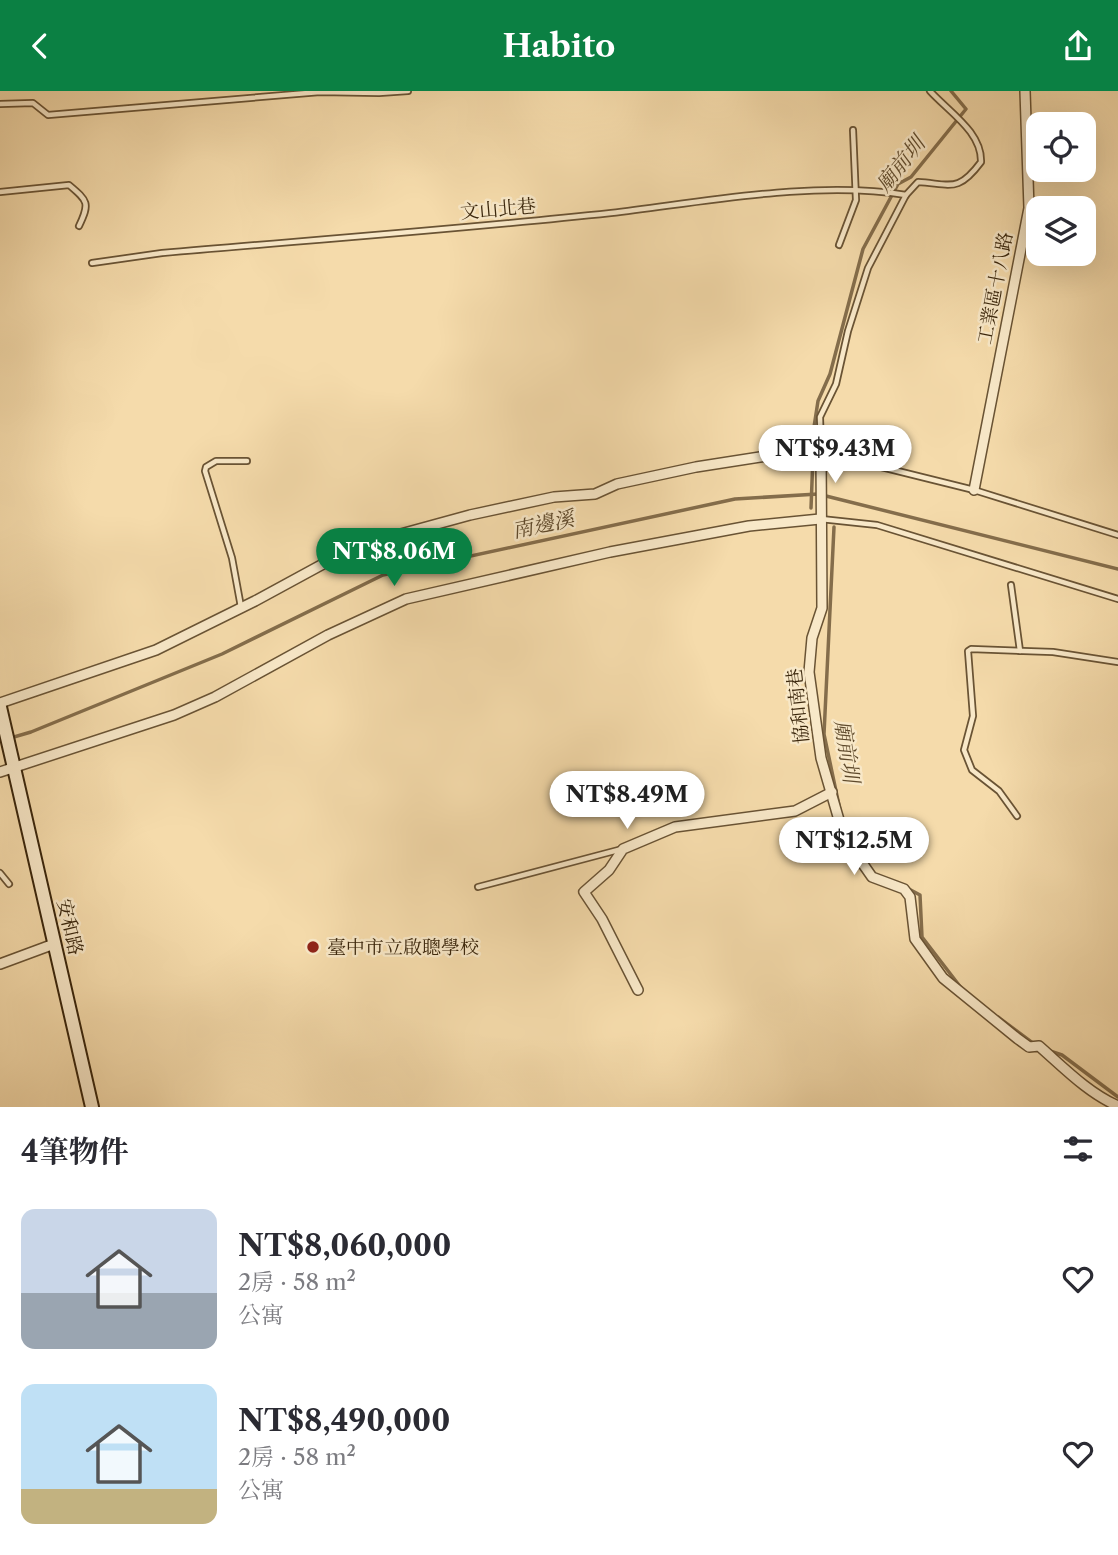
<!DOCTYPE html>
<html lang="zh-TW">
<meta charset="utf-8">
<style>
body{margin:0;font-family:"Libre Caslon Text","Noto Serif TC",serif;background:#f7f7f7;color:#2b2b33;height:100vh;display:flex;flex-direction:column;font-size:26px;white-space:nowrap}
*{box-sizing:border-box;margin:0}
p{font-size:23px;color:#7c7c81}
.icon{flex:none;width:38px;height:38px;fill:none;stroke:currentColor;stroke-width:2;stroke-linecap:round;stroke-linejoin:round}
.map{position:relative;height:1016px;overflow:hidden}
.sheet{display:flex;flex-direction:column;background:#fff;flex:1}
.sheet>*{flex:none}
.tools{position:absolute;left:1026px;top:21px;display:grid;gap:14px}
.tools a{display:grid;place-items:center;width:70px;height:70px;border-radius:14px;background:#fff;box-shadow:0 7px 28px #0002;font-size:35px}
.price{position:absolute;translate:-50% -60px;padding:0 16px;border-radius:24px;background:#fff;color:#222;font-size:23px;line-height:46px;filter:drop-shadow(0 2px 4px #0008)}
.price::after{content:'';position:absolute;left:50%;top:42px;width:21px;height:16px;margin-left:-10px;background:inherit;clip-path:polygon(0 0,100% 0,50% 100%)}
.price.on{background:#0b8043;color:#fff}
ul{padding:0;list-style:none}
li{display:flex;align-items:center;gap:21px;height:175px;padding:0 21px}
li span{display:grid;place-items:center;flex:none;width:196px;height:140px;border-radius:14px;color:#555}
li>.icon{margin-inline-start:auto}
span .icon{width:84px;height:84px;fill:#fffc;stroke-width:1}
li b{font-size:30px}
h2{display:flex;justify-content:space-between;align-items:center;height:84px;padding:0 21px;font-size:30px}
header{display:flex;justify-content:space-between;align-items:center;height:91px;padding:0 21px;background:#0b8043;color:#fff;font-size:32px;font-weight:800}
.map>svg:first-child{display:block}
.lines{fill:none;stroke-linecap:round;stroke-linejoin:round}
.stream{stroke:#846d4b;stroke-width:3.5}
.service-casing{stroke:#695334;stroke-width:8}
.minor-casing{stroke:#695334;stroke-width:12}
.secondary-casing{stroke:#3a260c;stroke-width:16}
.service{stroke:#f8e8c8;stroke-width:4.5}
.minor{stroke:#f8e8c8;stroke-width:9}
.secondary{stroke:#f8e8c8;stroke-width:12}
.poi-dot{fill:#8f2418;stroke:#f8e8c8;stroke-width:2.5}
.labels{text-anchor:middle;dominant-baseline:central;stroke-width:5;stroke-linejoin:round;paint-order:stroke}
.street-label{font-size:19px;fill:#3a260c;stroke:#f8e8c8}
.poi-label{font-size:19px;fill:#3a260c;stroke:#f8e8c8;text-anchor:start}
.water-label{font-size:21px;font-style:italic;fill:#5f4a2c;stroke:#f8e8c8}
</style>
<header><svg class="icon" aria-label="back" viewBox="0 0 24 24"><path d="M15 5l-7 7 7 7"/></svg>Habito<svg class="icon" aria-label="share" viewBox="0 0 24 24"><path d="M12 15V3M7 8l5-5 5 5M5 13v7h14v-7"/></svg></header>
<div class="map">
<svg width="1118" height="1016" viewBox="0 0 1118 1016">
<rect width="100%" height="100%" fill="#f5dbab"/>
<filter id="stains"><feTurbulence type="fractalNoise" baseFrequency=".00286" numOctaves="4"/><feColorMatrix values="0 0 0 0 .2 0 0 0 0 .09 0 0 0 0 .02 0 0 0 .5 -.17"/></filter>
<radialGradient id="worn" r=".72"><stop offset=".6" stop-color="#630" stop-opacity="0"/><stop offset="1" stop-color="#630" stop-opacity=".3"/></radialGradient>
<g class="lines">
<!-- stream -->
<g class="stream">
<path d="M814,336L818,310L830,283L863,158L898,93L911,86L966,18L951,0"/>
<path d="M811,417L813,365"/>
<path d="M834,436L824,643L840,719"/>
<path d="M0,650L31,641L222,563L383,484L735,408L818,403L1118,478"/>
<path d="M846,736L865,769"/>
<path d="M907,797L920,804L922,846L962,898"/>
<path d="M998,926L1034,953"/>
<path d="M1047,959L1062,964L1118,1006"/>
</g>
<!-- service casing -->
<g class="service-casing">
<g id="service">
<path d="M930,0C949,21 982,41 981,71C958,102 951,93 918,91L906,104L868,177L848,240L836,293L820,326L821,361L974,399L1118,444"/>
<path d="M0,13L33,12L48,24L320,1L379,2L408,0"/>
<path d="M0,101L69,94C88,110 90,112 79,135"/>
<path d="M839,154L856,109L853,39"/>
<path d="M92,172L162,162C311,149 461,138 611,122C704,111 815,89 906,104"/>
<path d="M821,428L877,434L1118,508"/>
<path d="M1011,494L1020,560"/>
<path d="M241,516L232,467L205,380L206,376L216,370H247"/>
<path d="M1017,725L999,700L972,679L964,659L973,625L968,560L971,558L1053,561L1118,571"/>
<path d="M0,782L9,793"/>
<path d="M478,796L622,758"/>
</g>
</g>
<!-- minor casing -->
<g class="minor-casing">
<g id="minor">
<path d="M974,399L1029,117L1025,0"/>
<path d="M0,612L156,559L255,510L347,460L386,447L470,424L554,406L595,403L617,393L696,376L786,362L821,361L822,517L812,547L809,581L821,667L839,729L849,753L872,786L904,798L910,806L915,848L943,887L1018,948L1029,956L1039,955C1063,976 1088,1002 1118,1015"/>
<path d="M0,681L174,624L215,606L328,544L406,508L610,461L749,435L820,428"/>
<path d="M0,873L54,853"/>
<path d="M638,899L602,828L584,801L609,779L623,758L675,736L795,720L832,701"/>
</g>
</g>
<!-- secondary casing -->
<g class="secondary-casing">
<path id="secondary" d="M0,616L92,1016"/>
</g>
<!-- service -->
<use href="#service" class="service"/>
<!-- minor -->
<use href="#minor" class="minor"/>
<!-- secondary -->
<use href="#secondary" class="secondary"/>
</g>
<!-- markers -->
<circle class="poi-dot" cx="313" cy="856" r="7"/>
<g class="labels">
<!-- street labels -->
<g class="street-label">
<text transform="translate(498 118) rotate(-5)">文山北巷</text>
<text transform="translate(995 197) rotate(-79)">工業區十八路</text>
<text transform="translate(798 615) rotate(-96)">協和南巷</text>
<text transform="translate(70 836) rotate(77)">安和路</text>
</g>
<!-- poi labels -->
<g class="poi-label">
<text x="327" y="856">臺中市立啟聰學校</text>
</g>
<!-- water labels -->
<g class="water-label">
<text transform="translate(900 73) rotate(-51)">廟前圳</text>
<text transform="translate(543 433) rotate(-12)">南邊溪</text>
<text transform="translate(847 660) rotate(81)">廟前圳</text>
</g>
</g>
<rect width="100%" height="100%" filter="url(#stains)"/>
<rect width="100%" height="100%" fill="url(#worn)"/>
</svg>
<div class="tools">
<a><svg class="icon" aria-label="locate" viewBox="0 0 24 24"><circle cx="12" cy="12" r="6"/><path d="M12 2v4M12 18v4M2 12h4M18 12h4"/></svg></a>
<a><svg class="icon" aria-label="layers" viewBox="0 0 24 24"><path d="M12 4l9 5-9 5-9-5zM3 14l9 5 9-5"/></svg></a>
</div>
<b class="price" style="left:835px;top:394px">NT$9.43M</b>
<b class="price on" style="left:394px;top:497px">NT$8.06M</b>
<b class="price" style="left:627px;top:740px">NT$8.49M</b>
<b class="price" style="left:854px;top:786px">NT$12.5M</b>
</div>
<section class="sheet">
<h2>4筆物件<svg class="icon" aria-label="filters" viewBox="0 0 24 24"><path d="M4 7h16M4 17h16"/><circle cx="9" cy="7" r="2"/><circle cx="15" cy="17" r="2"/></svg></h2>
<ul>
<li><span style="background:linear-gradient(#c9d6e8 60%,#9aa5b1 0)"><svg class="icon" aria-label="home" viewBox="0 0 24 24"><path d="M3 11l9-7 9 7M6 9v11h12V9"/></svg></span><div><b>NT$8,060,000</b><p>2房 · 58 m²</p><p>公寓</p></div><svg class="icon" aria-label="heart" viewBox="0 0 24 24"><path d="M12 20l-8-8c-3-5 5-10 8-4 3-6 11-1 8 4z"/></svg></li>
<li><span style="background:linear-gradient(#bfe0f5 75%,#c2b280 0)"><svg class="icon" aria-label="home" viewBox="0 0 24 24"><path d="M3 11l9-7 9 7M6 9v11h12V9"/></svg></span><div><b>NT$8,490,000</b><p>2房 · 58 m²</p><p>公寓</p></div><svg class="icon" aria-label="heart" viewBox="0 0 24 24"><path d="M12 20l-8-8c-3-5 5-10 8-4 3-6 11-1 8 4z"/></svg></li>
</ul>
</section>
